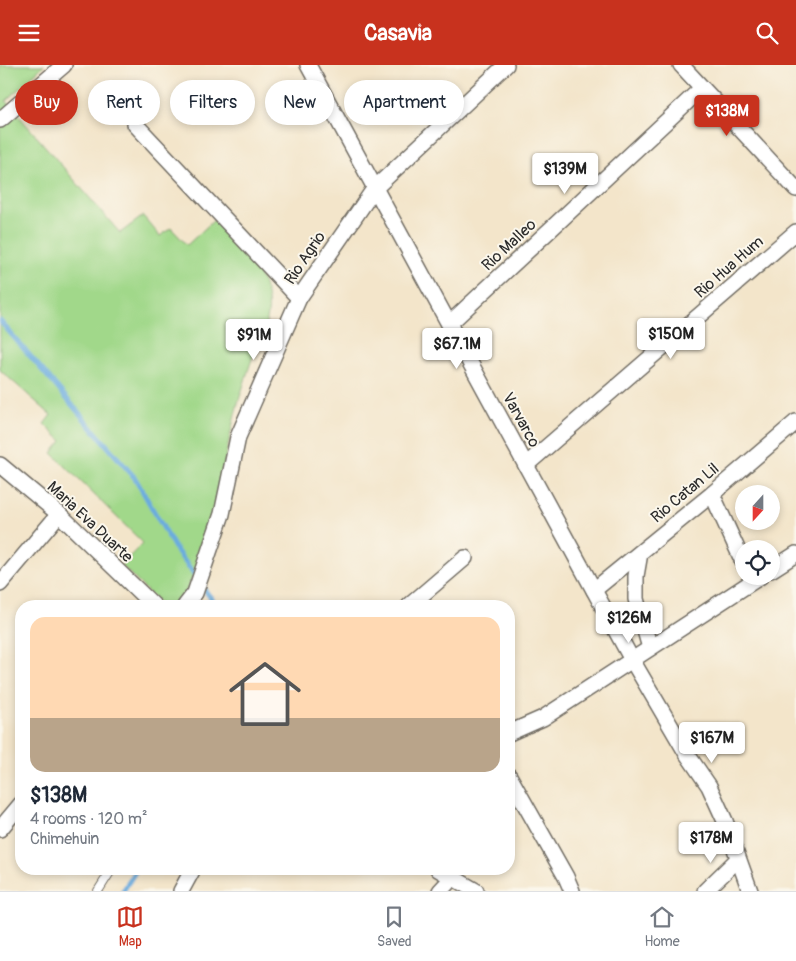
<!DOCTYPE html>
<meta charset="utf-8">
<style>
body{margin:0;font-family:Pangolin,sans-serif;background:#f2f2f3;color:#1f2937;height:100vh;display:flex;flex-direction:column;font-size:19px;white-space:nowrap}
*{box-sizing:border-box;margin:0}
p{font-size:16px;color:#747a83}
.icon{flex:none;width:28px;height:28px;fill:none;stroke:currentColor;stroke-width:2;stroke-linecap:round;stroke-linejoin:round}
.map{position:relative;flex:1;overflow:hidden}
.details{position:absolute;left:15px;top:535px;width:500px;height:275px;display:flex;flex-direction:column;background:#fff;border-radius:20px;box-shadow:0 2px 8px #0003}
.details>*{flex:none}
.hud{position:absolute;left:15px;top:15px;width:500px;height:45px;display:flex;gap:10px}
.needle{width:32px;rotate:201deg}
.tools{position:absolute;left:735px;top:420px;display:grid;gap:10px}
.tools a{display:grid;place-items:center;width:45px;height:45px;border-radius:50%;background:#fff;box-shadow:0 2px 8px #0003;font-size:25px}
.price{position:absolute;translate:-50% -42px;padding:0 11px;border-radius:5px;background:#fff;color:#222;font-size:16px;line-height:32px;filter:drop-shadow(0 1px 2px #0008)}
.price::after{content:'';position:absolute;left:50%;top:30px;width:15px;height:11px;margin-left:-8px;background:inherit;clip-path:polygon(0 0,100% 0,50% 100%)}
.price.current{background:#c8321e;color:#fff}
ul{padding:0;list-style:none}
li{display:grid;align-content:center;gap:10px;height:265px;padding:0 15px}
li+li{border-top:1px solid #e0e1e3}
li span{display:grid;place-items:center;height:155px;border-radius:15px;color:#555}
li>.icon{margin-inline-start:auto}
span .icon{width:90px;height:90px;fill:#fffc;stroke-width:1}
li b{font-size:21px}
.pill{padding:0 18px;border-radius:22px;background:#fff;box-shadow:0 2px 8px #0003;font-size:18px;line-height:45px}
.pill.current{background:#c8321e;color:#fff}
header{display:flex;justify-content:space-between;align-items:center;height:65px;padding:0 15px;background:#c8321e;color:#fff;font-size:22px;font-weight:700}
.menu{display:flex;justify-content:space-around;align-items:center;height:70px;border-top:1px solid #e0e1e3;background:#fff;font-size:14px;color:#747a83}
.menu a{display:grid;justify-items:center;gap:2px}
.menu .current{color:#c8321e}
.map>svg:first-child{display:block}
.green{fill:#a1d88a;stroke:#66825a}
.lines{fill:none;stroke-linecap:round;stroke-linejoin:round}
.stream{stroke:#6aacde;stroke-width:5}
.service-casing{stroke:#716c63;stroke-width:10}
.minor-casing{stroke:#716c63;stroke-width:18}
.service{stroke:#fff;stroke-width:8}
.minor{stroke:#fff;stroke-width:15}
.labels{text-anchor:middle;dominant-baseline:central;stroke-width:4;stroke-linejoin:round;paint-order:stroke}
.street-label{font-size:16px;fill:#2b2b2b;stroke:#fbf7ec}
</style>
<header><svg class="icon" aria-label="menu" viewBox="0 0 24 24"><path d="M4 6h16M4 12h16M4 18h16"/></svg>Casavia<svg class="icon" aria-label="search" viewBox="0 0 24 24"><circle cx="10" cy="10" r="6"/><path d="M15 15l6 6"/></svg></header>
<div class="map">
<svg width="796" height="826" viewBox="0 0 796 826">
<rect width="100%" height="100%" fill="#fbf7ec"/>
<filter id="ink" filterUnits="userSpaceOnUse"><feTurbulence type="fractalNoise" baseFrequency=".02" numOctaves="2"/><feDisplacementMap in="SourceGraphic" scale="10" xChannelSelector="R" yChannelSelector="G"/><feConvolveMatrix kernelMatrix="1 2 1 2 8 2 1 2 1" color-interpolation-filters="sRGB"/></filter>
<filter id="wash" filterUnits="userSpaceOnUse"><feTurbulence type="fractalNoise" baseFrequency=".0096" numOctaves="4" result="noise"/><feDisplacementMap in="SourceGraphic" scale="20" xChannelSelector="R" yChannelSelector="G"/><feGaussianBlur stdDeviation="1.12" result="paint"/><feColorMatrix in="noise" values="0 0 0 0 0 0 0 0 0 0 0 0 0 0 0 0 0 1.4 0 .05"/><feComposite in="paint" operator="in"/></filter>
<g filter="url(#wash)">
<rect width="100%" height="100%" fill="#f3e5ca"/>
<!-- green -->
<path class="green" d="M0,0H44L6,36L120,168L143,151L160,171L171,163L187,180L214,155C234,178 265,204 268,236C271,256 259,275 252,294C247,308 243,323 238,338C220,405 214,480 178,541H162L121,500L143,478L52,388L62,376L44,359L51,350L0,305Z"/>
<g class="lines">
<!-- stream -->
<g class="stream">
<path d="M0,256L135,413L176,485L194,509"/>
<path d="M204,524L217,541"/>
<path d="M123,826L137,804"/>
</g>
</g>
</g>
<g filter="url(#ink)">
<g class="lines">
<!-- service casing -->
<g class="service-casing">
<path id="service" d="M98,826L112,804"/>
</g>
<!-- minor casing -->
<g class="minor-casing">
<g id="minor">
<path d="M308,0L632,595L687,689L709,721L725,756L750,826"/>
<path d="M681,0L796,124"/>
<path d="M0,55L64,0"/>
<path d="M135,59L299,233"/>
<path d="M449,259L702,23"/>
<path d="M0,400L59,449L154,541"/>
<path d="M526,400L796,167"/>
<path d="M712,429L744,499"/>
<path d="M640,488L636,511V534L650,583"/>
<path d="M771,505L796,489"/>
<path d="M0,519L59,449"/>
<path d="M594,525L712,429L796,357"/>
<path d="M185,541L195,528L222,449L238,372L299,233L374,124L506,0"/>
<path d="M409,541L465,493"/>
<path d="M509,668L543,653L761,511"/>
<path d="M509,711L566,812L572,826"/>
<path d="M0,764L21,739"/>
<path d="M438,804L476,826"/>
<path d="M181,826L193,804"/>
<path d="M440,826L453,812"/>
<path d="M705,826L738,794"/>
</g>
</g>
<!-- service -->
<use href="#service" class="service"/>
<!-- minor -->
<use href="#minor" class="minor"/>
</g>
</g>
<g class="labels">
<!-- street labels -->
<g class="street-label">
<text transform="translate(509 180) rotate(-43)">Rio Malleo</text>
<text transform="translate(305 193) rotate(-56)">Rio Agrio</text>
<text transform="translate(729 202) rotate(-41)">Rio Hua Hum</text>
<text transform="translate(521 355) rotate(61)">Varvarco</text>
<text transform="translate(685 428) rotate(-40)">Rio Catan Lil</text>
<text transform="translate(90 457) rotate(43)">Maria Eva Duarte</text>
</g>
</g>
</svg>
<div class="tools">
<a><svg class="needle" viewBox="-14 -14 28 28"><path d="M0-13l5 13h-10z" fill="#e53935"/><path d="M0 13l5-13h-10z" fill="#747a83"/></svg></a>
<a><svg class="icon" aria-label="locate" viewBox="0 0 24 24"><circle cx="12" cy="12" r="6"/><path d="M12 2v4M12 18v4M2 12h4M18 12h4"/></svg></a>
</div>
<b class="price current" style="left:727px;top:72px">$138M</b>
<b class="price" style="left:565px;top:130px">$139M</b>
<b class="price" style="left:671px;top:295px">$150M</b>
<b class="price" style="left:254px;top:296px">$91M</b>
<b class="price" style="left:457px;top:305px">$67.1M</b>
<b class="price" style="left:629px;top:579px">$126M</b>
<b class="price" style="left:712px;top:699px">$167M</b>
<b class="price" style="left:711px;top:799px">$178M</b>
<div class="hud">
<a class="pill current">Buy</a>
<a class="pill">Rent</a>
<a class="pill">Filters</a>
<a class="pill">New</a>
<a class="pill">Apartment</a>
</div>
<section class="details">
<ul>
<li><span style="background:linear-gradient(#ffd9b3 65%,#b9a48a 0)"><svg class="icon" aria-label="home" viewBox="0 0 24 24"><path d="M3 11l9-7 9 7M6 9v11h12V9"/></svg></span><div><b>$138M</b><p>4 rooms · 120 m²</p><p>Chimehuin</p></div></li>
</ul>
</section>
</div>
<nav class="menu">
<a class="current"><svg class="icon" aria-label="map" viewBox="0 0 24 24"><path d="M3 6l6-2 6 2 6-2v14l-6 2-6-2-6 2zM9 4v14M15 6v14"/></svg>Map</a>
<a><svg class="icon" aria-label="saved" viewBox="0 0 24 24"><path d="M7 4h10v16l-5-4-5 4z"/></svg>Saved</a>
<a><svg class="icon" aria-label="home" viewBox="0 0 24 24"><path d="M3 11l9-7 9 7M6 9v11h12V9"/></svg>Home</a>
</nav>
